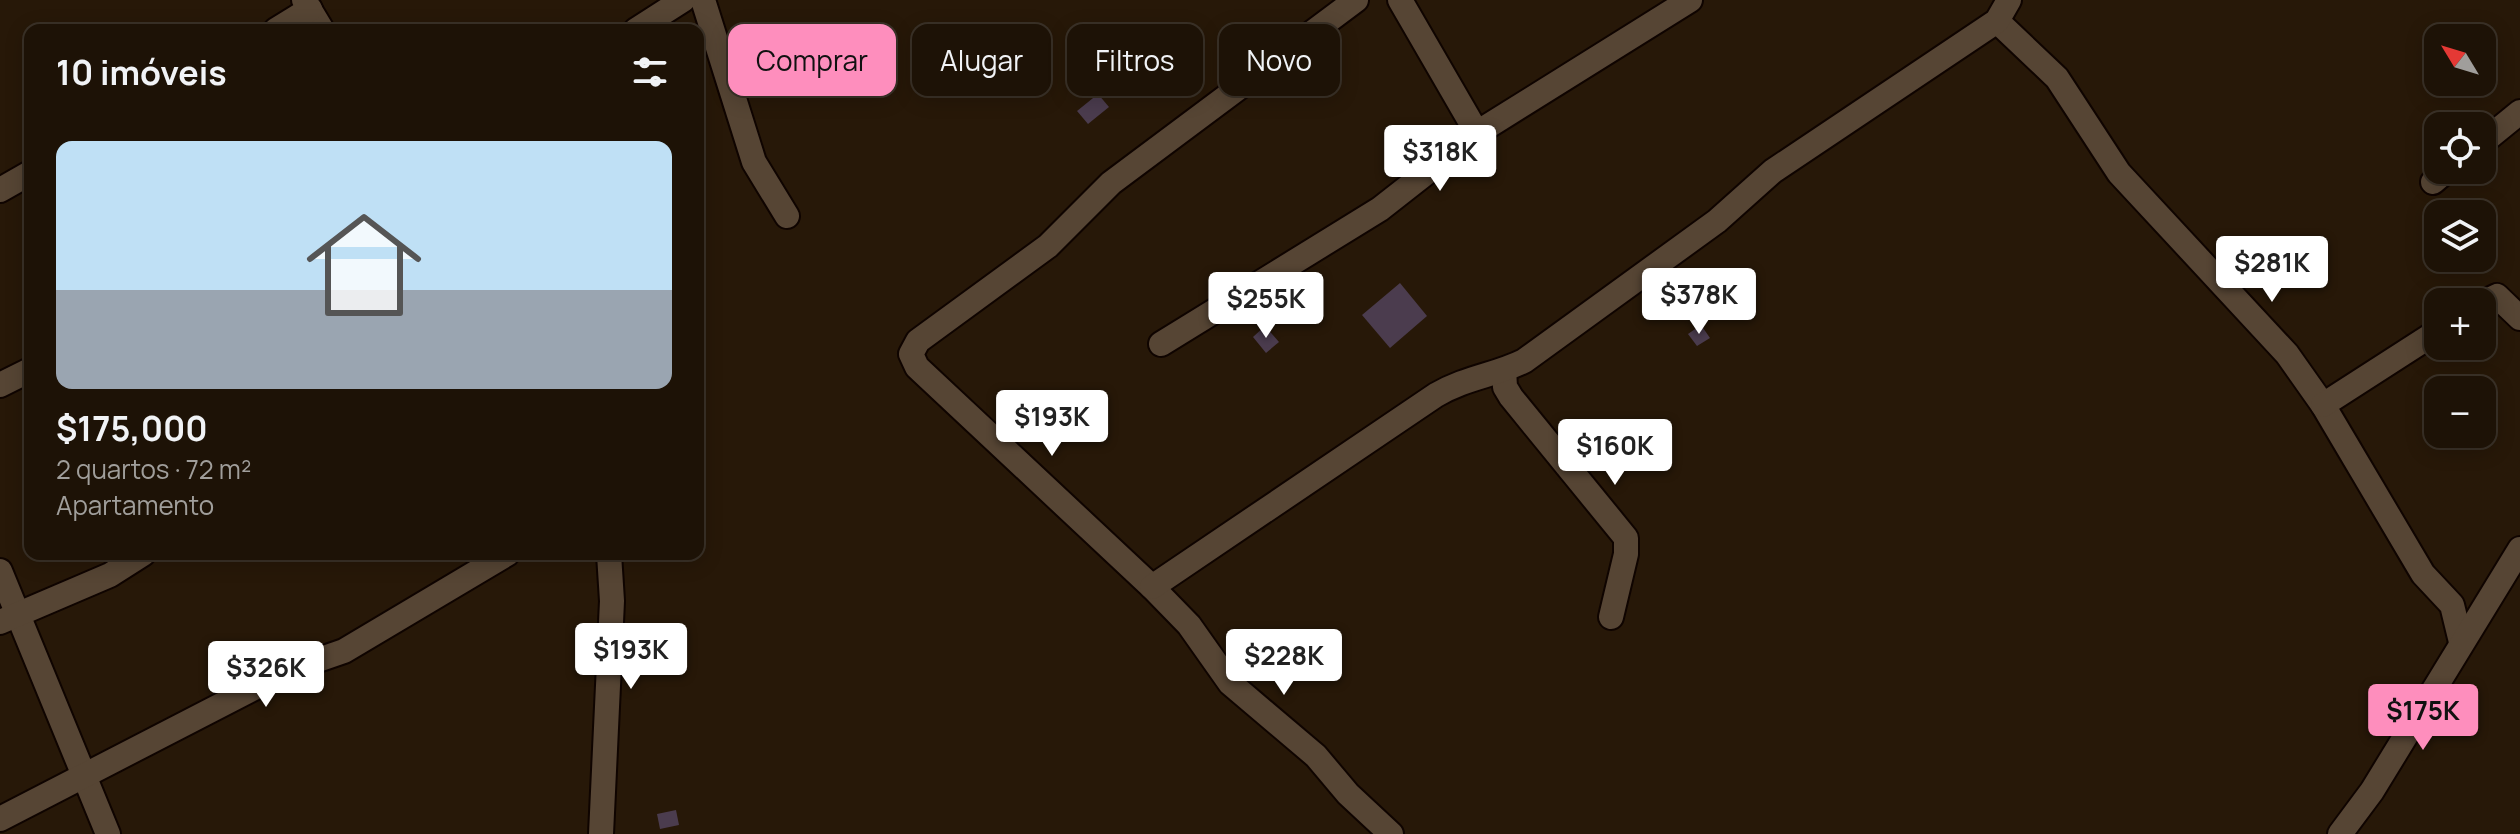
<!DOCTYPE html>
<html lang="pt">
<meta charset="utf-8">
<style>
body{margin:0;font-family:Manrope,sans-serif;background:#251b10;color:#f1f3f6;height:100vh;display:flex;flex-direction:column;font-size:30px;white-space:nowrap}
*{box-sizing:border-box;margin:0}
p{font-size:26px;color:#a09e9b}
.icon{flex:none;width:44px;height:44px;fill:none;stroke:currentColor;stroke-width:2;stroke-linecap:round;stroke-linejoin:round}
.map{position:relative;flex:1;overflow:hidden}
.drawer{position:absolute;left:24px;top:24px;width:680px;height:536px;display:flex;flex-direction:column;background:#1d1206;border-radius:16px;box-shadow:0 4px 20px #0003,0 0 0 2px #3b3228}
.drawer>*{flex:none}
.hud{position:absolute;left:728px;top:24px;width:760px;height:72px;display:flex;gap:16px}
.needle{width:52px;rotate:308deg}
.buttons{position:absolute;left:2424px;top:24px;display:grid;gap:16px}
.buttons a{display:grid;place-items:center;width:72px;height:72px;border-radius:16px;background:#1d1206;box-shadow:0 4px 20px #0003,0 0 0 2px #3b3228;font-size:40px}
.price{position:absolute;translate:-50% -68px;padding:0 18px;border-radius:8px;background:#fff;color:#222;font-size:26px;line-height:52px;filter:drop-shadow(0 2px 4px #0008)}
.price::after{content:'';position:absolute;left:50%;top:48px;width:24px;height:18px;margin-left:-12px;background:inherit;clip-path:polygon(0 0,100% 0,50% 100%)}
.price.on{background:#fe8ebd;color:#111}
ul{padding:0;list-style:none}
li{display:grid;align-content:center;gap:16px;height:424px;padding:0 32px}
li span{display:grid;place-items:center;height:248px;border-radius:16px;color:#555}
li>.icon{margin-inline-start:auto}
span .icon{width:144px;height:144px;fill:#fffc;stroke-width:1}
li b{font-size:34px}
h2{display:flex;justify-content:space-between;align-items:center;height:96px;padding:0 32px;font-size:34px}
.chip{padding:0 28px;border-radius:16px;background:#1d1206;box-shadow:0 4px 20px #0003,0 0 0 2px #3b3228;font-size:28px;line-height:72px}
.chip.on{background:#fe8ebd;color:#111}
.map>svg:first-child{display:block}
.building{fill:#4b3c4e}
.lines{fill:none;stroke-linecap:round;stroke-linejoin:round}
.minor-casing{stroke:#0f0400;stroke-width:28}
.minor{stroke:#564534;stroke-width:24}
</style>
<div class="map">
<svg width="2520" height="834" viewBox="0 0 2520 834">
<rect width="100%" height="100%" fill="#271808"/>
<!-- building -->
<g class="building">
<path d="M1266,29L1274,42L1256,56L1246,43Z"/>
<path d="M1098,94L1109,107L1088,124L1077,111Z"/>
<path d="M1400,283L1427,316L1390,348L1362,315Z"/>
<path d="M1701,325L1710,338L1697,346L1688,334Z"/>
<path d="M1265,326L1279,342L1266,353L1253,337Z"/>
<path d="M676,810L679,825L660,829L657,814Z"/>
</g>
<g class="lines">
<!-- minor casing -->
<g class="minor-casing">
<g id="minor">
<path d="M304,0L322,30"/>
<path d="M703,0L754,162L787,216"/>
<path d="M1356,0L1111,183L1048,246L918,341L911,354L917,367L1152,587L1189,625L1230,683L1316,756L1348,794L1391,834"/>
<path d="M1400,0L1477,133"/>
<path d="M1997,21L2057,78L2119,173L2287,354L2323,405L2423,574L2452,605L2461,642"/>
<path d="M276,30L310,9"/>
<path d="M636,30L683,0"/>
<path d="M2482,143L2520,112"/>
<path d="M2433,182L2447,170"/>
<path d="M0,190L30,173"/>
<path d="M2482,303L2497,296L2520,318"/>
<path d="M1161,344L1380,209L1477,133L1690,0"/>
<path d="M1504,370L1505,387L1511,397L1626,538V554L1611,617"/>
<path d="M0,385L30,370"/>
<path d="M2323,405L2438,331"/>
<path d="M0,571L108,834"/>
<path d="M1152,587L1436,395C1467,377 1493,376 1524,361L1717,221L1773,171L1997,21L2009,0"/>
<path d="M0,622L110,575L143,554"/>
<path d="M0,819L289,670L344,651L507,554"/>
<path d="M601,834L612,601L609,554"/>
<path d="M2340,834L2372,791L2520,549"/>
</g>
</g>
<!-- minor -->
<use href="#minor" class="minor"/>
</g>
</svg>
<div class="buttons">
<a><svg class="needle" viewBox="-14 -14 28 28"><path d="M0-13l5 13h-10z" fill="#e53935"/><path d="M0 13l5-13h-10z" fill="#a09e9b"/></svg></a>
<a><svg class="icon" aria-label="locate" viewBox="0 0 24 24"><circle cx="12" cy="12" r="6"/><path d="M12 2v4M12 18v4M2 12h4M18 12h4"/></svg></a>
<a><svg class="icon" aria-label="layers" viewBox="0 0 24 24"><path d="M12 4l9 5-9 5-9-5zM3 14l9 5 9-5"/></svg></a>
<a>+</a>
<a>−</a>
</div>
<b class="price" style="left:1440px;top:193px">$318K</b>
<b class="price" style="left:2272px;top:304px">$281K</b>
<b class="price" style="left:1699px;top:336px">$378K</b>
<b class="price" style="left:1266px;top:340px">$255K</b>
<b class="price" style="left:1052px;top:458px">$193K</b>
<b class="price" style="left:1615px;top:487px">$160K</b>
<b class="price" style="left:631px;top:691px">$193K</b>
<b class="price" style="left:1284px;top:697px">$228K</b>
<b class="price" style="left:266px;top:709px">$326K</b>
<b class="price on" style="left:2423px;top:752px">$175K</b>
<div class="hud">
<a class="chip on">Comprar</a>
<a class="chip">Alugar</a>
<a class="chip">Filtros</a>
<a class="chip">Novo</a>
</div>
<section class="drawer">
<h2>10 imóveis<svg class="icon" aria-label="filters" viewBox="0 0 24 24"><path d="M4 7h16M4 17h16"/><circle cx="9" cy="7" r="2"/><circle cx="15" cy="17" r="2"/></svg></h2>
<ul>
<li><span style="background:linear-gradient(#bfe0f5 60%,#9aa5b1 0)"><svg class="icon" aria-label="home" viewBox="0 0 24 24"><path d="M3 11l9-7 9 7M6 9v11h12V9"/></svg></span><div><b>$175,000</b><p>2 quartos · 72 m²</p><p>Apartamento</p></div></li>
</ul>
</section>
</div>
